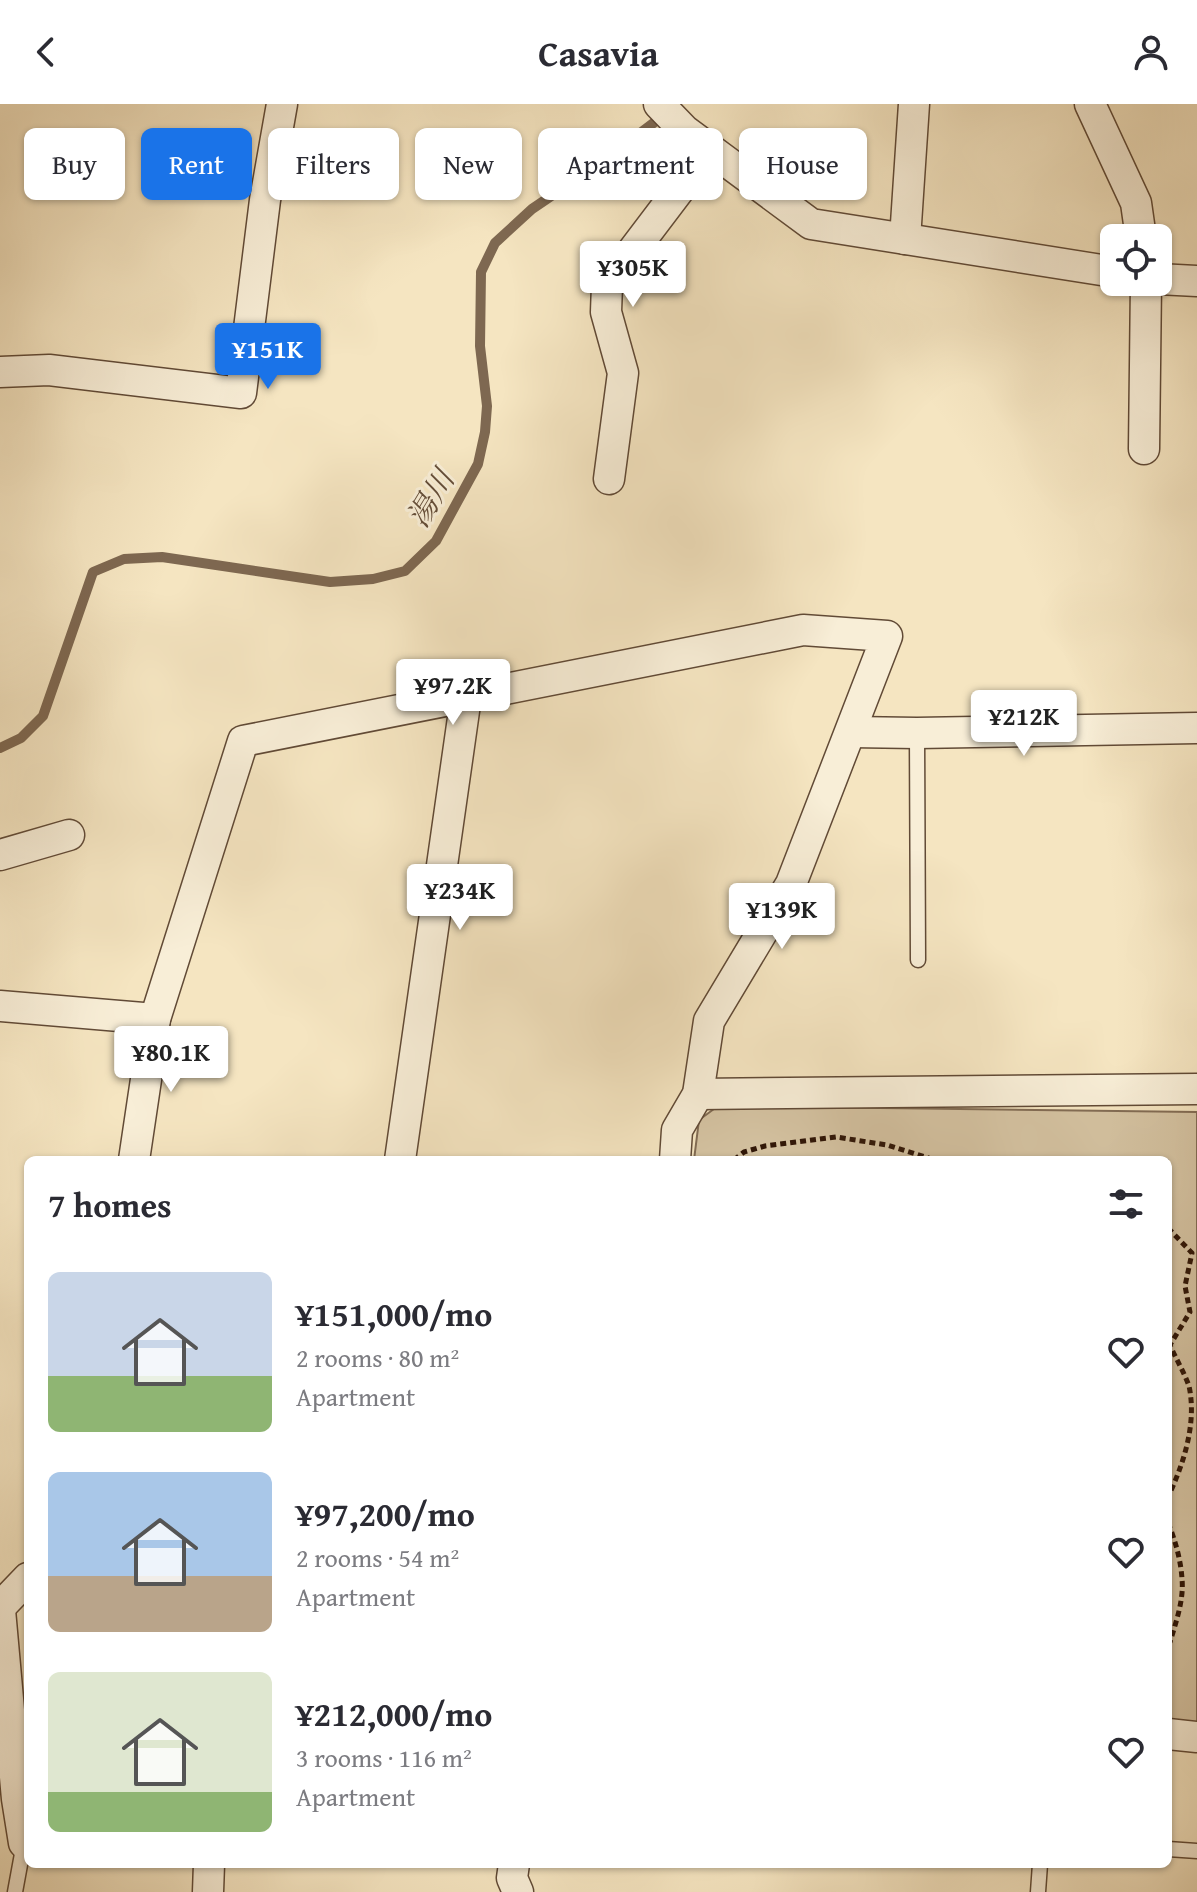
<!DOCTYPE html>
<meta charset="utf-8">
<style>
body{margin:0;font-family:"Gentium Book Plus","Noto Serif JP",serif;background:#f2f2f3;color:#2b2b33;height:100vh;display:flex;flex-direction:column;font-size:30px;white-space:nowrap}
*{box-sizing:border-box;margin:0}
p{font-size:26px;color:#7c7c81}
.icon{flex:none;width:44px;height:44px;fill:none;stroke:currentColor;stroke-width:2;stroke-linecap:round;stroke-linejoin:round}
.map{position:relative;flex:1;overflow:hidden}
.details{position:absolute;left:24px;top:1052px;width:1148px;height:712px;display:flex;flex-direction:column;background:#fff;border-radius:12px;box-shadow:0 2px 6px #0004}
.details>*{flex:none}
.hud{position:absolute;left:24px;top:24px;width:1150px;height:72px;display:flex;gap:16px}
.controls{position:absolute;left:1100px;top:120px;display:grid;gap:16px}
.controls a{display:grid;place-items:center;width:72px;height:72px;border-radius:12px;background:#fff;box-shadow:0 2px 6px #0004;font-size:40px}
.price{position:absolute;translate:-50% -68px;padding:0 18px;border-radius:8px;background:#fff;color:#222;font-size:26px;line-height:52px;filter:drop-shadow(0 2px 4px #0008)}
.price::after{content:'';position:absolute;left:50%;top:48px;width:24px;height:18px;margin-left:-12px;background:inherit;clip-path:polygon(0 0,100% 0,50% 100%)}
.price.on{background:#1a73e8;color:#fff}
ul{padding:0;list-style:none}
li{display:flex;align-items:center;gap:24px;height:200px;padding:0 24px}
li span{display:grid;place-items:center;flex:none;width:224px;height:160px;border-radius:12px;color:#555}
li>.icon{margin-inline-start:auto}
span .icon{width:96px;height:96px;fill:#fffc;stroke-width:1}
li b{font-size:34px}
h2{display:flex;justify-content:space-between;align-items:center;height:96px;padding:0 24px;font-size:34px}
.tag{padding:0 28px;border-radius:12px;background:#fff;box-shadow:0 2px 6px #0004;font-size:28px;line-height:72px}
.tag.on{background:#1a73e8;color:#fff}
header{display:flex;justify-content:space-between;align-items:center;height:104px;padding:0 24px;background:#fff;font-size:36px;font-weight:700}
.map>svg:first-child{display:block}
.green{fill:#d4c2a1;stroke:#826c54;stroke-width:2}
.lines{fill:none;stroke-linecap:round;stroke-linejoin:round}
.stream{stroke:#7e6851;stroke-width:10}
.service-casing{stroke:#614a36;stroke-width:17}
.minor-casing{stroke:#614a36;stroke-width:33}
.path{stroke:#301607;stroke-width:5;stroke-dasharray:6 4;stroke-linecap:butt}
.service{stroke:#f8eed7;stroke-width:14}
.minor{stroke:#f8eed7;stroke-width:30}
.labels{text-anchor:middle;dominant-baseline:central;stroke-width:6;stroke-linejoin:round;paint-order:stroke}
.water-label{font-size:30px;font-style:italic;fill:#644d38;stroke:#f8eed7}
</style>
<header><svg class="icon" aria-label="back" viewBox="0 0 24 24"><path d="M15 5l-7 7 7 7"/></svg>Casavia<svg class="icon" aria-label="person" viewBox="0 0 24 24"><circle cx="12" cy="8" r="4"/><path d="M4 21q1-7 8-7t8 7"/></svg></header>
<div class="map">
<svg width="1197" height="1788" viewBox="0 0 1197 1788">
<rect width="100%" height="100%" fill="#f5e5c1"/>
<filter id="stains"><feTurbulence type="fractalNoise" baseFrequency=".0025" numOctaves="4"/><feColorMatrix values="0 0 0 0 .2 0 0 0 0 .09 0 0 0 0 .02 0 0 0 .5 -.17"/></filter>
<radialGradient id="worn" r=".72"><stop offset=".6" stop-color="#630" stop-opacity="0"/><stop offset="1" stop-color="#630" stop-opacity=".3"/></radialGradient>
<!-- green -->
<path class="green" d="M718,1002L1197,1008V1619L1168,1615V1056H694L699,1016Z"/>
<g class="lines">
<!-- stream -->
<path class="stream" d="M0,644L21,634L43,612L93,468L124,455L162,453L330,478L373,475L405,467L436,437L478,360L485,328L487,302L480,242L481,168L495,139L532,105L610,52L664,11"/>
<!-- service casing -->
<g class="service-casing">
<g id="service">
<path d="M917,629L918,856"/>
<path d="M1168,1745L1197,1747"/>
<path d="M15,1788L24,1739"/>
<path d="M1038,1788L1040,1760"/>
</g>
</g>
<!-- minor casing -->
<g class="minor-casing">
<g id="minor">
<path d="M659,0L684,26L811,120L1114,168"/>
<path d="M1090,0L1136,99L1141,134"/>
<path d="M905,135L914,0"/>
<path d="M1158,175L1197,177"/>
<path d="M0,268L49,266L241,289L265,96L282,0"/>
<path d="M1144,345L1146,178"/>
<path d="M609,375L623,269L606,208L607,181L710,45"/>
<path d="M851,628L917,629L1197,624"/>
<path d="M0,751L69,731"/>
<path d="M0,902L155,915"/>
<path d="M698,990L1197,985"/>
<path d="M134,1056L155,915L243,637L803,526L887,532L791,780L709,917L698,990L677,1026L675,1056"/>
<path d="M400,1056L466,593"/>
<path d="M0,1503L28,1474"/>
<path d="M0,1506L17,1695L24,1739H28"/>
<path d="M1168,1630L1197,1633"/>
<path d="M514,1760L512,1774L518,1788"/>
<path d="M208,1788L209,1760"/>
</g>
</g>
<!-- path -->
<g class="path">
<path d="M734,1056L744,1048L765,1042L836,1033L887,1041L935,1056"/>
<path d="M1168,1124L1192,1149L1185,1182L1190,1208L1170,1241C1176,1255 1184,1268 1189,1282C1197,1319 1184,1359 1168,1393"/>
<path d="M1168,1419C1175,1435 1181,1457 1182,1475C1184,1496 1176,1518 1170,1538L1168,1540"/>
</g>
<!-- service -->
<use href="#service" class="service"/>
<!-- minor -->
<use href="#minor" class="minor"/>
</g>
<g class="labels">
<!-- water labels -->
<g class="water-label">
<text transform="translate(430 394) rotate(-59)">湯川</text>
</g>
</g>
<rect width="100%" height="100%" filter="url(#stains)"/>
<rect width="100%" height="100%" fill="url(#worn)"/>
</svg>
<div class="controls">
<a><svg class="icon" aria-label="locate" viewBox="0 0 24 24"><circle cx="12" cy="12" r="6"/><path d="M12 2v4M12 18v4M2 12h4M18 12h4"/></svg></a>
</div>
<b class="price" style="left:633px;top:205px">¥305K</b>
<b class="price on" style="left:268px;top:287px">¥151K</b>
<b class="price" style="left:453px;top:623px">¥97.2K</b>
<b class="price" style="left:1024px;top:654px">¥212K</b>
<b class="price" style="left:460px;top:828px">¥234K</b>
<b class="price" style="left:782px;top:847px">¥139K</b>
<b class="price" style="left:171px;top:990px">¥80.1K</b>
<div class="hud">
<a class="tag">Buy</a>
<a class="tag on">Rent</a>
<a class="tag">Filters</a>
<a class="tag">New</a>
<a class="tag">Apartment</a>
<a class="tag">House</a>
</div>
<section class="details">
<h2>7 homes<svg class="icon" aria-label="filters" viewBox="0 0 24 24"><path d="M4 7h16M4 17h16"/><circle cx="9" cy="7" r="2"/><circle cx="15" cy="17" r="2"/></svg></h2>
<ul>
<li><span style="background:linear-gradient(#c9d6e8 65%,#8fb573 0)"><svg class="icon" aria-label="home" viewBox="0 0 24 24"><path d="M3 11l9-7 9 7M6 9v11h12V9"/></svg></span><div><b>¥151,000/mo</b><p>2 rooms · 80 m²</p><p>Apartment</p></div><svg class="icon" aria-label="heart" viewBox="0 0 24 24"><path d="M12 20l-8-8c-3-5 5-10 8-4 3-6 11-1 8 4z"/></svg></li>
<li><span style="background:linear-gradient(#a9c7e8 65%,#b9a48a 0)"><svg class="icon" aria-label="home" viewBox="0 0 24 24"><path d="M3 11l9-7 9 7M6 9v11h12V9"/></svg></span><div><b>¥97,200/mo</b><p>2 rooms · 54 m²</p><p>Apartment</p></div><svg class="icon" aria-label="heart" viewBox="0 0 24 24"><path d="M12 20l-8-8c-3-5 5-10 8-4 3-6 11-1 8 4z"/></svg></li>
<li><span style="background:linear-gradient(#dfe7d0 75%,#8fb573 0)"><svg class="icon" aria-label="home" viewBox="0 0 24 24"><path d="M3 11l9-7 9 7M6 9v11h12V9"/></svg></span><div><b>¥212,000/mo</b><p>3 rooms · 116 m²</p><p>Apartment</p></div><svg class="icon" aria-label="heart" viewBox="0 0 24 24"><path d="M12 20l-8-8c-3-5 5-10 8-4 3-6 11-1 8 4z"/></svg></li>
</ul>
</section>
</div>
